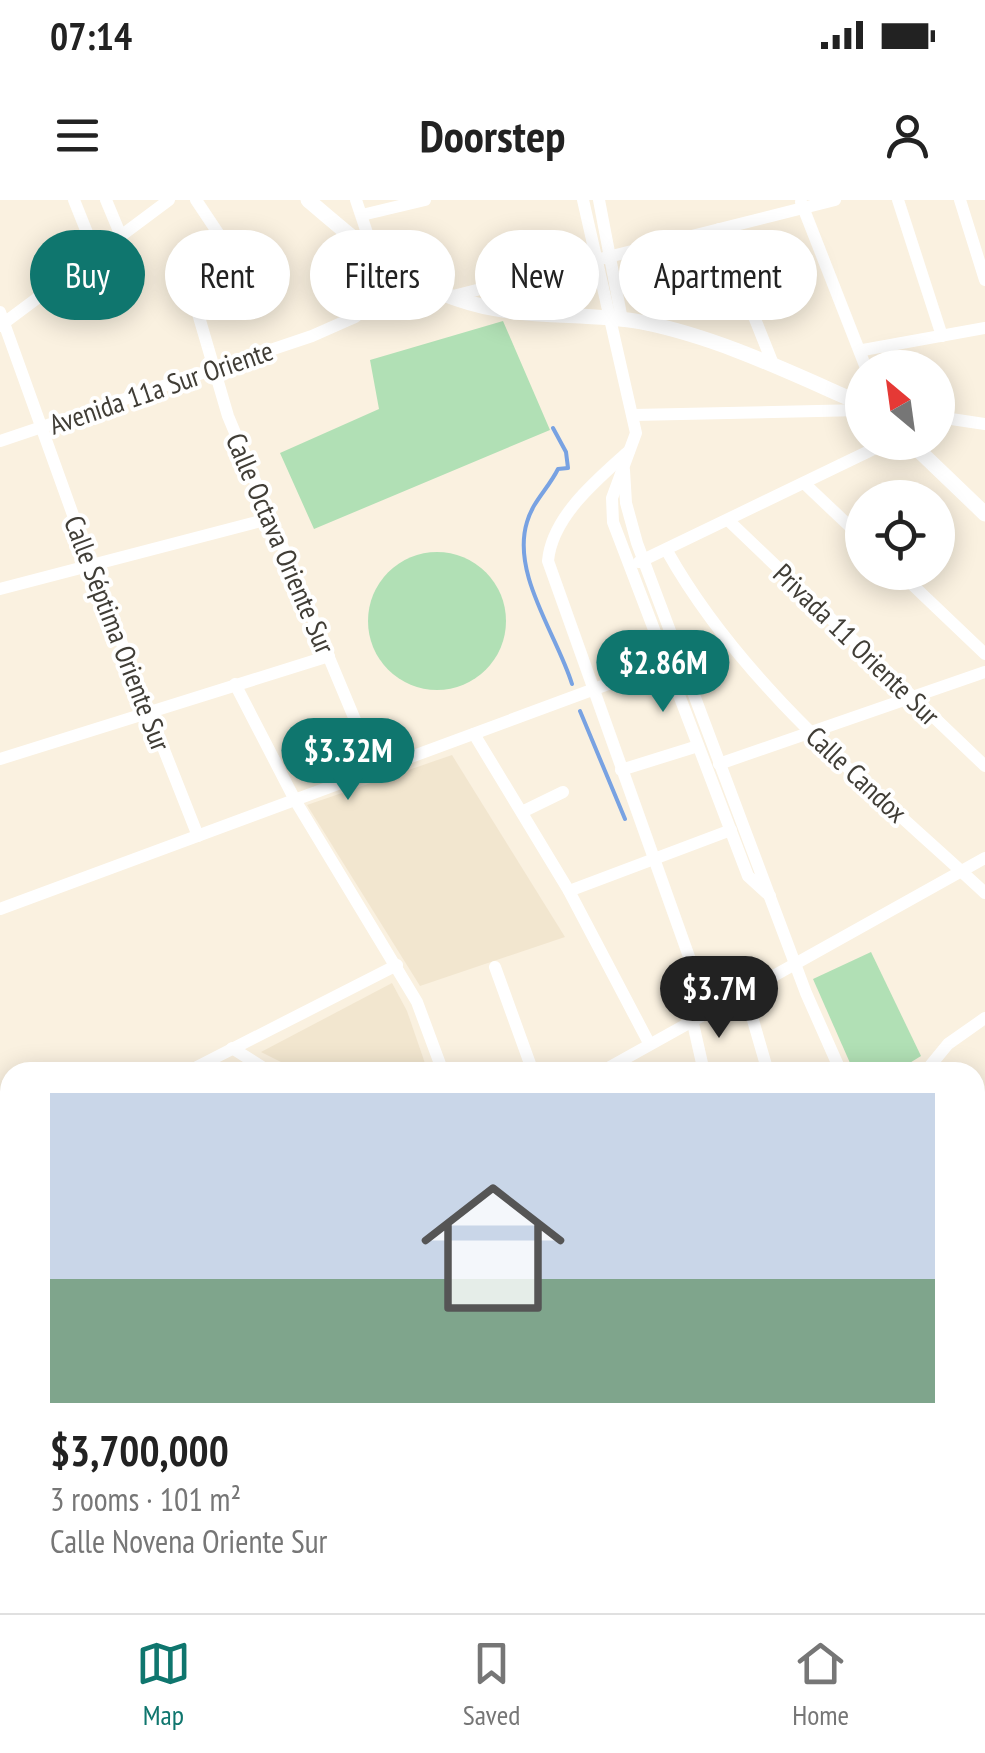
<!DOCTYPE html>
<meta charset="utf-8">
<style>
body{margin:0;font-family:"PT Sans Narrow",sans-serif;background:#f2f2f2;color:#222;height:100vh;display:flex;flex-direction:column;font-size:38px;white-space:nowrap}
*{box-sizing:border-box;margin:0}
p{font-size:32px;color:#767676}
.icon{flex:none;width:55px;height:55px;fill:none;stroke:currentColor;stroke-width:2;stroke-linecap:round;stroke-linejoin:round}
.map{position:relative;flex:1;overflow:hidden}
.panel{position:absolute;left:0px;top:862px;width:985px;height:552px;display:flex;flex-direction:column;background:#fff;border-radius:30px 30px 0 0;box-shadow:0 5px 25px #0003}
.panel>*{flex:none}
.banner{position:absolute;left:30px;top:30px;width:925px;height:90px;display:flex;gap:20px}
.needle{width:65px;rotate:331deg}
.buttons{position:absolute;left:845px;top:150px;display:grid;gap:20px}
.buttons a{display:grid;place-items:center;width:110px;height:110px;border-radius:50%;background:#fff;box-shadow:0 5px 25px #0003;font-size:50px}
.price{position:absolute;translate:-50% -85px;padding:0 22px;border-radius:35px;background:#0f766e;color:#fff;font-size:32px;line-height:65px;filter:drop-shadow(0 2px 5px #0008)}
.price::after{content:'';position:absolute;left:50%;top:60px;width:30px;height:22px;margin-left:-15px;background:inherit;clip-path:polygon(0 0,100% 0,50% 100%)}
.price.active{background:#222;color:#fff}
ul{padding:0;list-style:none}
li{display:grid;align-content:center;gap:20px;height:530px;padding:0 50px}
li span{display:grid;place-items:center;height:310px;border-radius:0px;color:#555}
li>.icon{margin-inline-start:auto}
span .icon{width:180px;height:180px;fill:#fffc;stroke-width:1}
li b{font-size:42px}
.tag{padding:0 35px;border-radius:45px;background:#fff;box-shadow:0 5px 25px #0003;font-size:35px;line-height:90px}
.tag.active{background:#0f766e;color:#fff}
.status{display:flex;justify-content:space-between;align-items:center;height:70px;padding:0 50px;background:#fff;direction:ltr}
.status svg{height:28px;fill:currentColor}
header{display:flex;justify-content:space-between;align-items:center;height:130px;padding:0 50px;background:#fff;font-size:45px;font-weight:700}
.dock{display:flex;justify-content:space-around;align-items:center;height:140px;border-top:2px solid #e0e0e0;background:#fff;font-size:28px;color:#767676}
.dock a{display:grid;justify-items:center;gap:5px}
.dock .active{color:#0f766e}
.map>svg:first-child{display:block}
.built{fill:#f2e6cf}
.green{fill:#b1e0b5}
.lines{fill:none;stroke-linecap:round;stroke-linejoin:round}
.stream{stroke:#78a2e2;stroke-width:4}
.minor{stroke:#fff;stroke-width:12}
.tertiary{stroke:#fff;stroke-width:15}
.secondary{stroke:#c1eae6;stroke-width:18}
.labels{text-anchor:middle;dominant-baseline:central;stroke-width:8;stroke-linejoin:round;paint-order:stroke}
.street-label{font-size:28px;fill:#403d36;stroke:#fff}
</style>
<div class="status"><b>07:14</b><svg viewBox="0 0 49 12"><path d="M0 12V9h3v3zM5 12V6h3v6zM10 12V3h3v9zM15 12V0h3v12zM26 1h20v11H26zM47 4h2v5h-2z"/></svg></div>
<header><svg class="icon" aria-label="menu" viewBox="0 0 24 24"><path d="M4 6h16M4 12h16M4 18h16"/></svg>Doorstep<svg class="icon" aria-label="person" viewBox="0 0 24 24"><circle cx="12" cy="8" r="4"/><path d="M4 21q1-7 8-7t8 7"/></svg></header>
<div class="map">
<svg width="985" height="1413" viewBox="0 0 985 1413">
<rect width="100%" height="100%" fill="#faf1e0"/>
<!-- built -->
<g class="built">
<path d="M452,555L565,737L420,786L307,605Z"/>
<path d="M392,783L407,811L428,872H301L261,852Z"/>
</g>
<!-- green -->
<g class="green">
<path d="M503,121L550,230L314,329L280,253L379,209L370,160Z"/>
<circle cx="437" cy="421" r="69"/>
<path d="M871,752L921,856L895,872H854L813,779Z"/>
</g>
<g class="lines">
<!-- stream -->
<g class="stream">
<path d="M553,228L566,252L568,268L558,269C548,289 533,301 527,322C511,374 557,435 572,484"/>
<path d="M580,511L625,619"/>
</g>
<!-- minor -->
<g class="minor">
<path d="M74,0L96,55"/>
<path d="M106,0L121,36"/>
<path d="M196,0L226,45"/>
<path d="M356,0L375,57L373,102"/>
<path d="M583,0L636,233L612,298L613,322L748,676L770,696"/>
<path d="M599,0L622,120"/>
<path d="M898,0L942,136"/>
<path d="M960,0L985,80"/>
<path d="M801,2L866,168"/>
<path d="M362,15L425,0"/>
<path d="M719,29L773,164"/>
<path d="M192,93L228,216L376,570"/>
<path d="M449,97L835,0"/>
<path d="M0,112L91,365L198,636"/>
<path d="M0,126L169,0"/>
<path d="M863,150L985,128"/>
<path d="M633,215L862,210"/>
<path d="M938,217L985,224"/>
<path d="M0,241L312,136L355,117L406,79"/>
<path d="M629,251C598,279 552,316 548,361L708,810"/>
<path d="M624,270L626,303L637,343L806,793L841,872"/>
<path d="M806,285L862,338"/>
<path d="M730,322L985,566"/>
<path d="M667,351C744,488 871,587 985,693"/>
<path d="M639,362L888,242"/>
<path d="M899,372L985,454"/>
<path d="M0,389L272,318"/>
<path d="M235,484L295,600L417,802L443,872"/>
<path d="M474,534L569,691L649,843"/>
<path d="M0,559L329,456"/>
<path d="M719,564L985,472"/>
<path d="M621,570L698,546"/>
<path d="M522,612L563,592"/>
<path d="M569,691L731,630"/>
<path d="M0,709L681,457"/>
<path d="M495,767L533,872"/>
<path d="M744,789L768,872"/>
<path d="M692,819L704,872"/>
<path d="M232,848L270,872"/>
<path d="M187,872L397,765"/>
<path d="M601,872L985,658"/>
<path d="M925,872L948,844L985,818"/>
<path d="M975,924L985,929"/>
<path d="M975,1115L985,1093"/>
<path d="M0,1125L10,1121"/>
<path d="M0,1276L10,1273"/>
<path d="M975,1299L985,1303"/>
<path d="M0,1389L8,1413"/>
<path d="M168,1405L170,1413"/>
<path d="M361,1405L368,1413"/>
<path d="M790,1405L809,1413"/>
<path d="M51,1413L75,1405"/>
<path d="M552,1413L573,1405"/>
<path d="M773,1413L777,1405"/>
<path d="M855,1413L858,1405"/>
</g>
<!-- tertiary -->
<g class="tertiary">
<path d="M308,0C369,52 415,94 496,109C544,118 594,113 641,122C718,137 791,173 862,204"/>
<path d="M910,242L985,314"/>
</g>
<!-- secondary -->
<g class="secondary">
<path d="M0,974L10,986"/>
<path d="M621,1405L623,1413"/>
</g>
</g>
<g class="labels">
<!-- street labels -->
<g class="street-label">
<text transform="translate(161 187) rotate(-19)">Avenida 11a Sur Oriente</text>
<text transform="translate(281 343) rotate(67)">Calle Octava Oriente Sur</text>
<text transform="translate(118 433) rotate(69)">Calle Séptima Oriente Sur</text>
<text transform="translate(857 444) rotate(44)">Privada 11 Oriente Sur</text>
<text transform="translate(857 574) rotate(43)">Calle Candox</text>
</g>
</g>
</svg>
<div class="buttons">
<a><svg class="needle" viewBox="-14 -14 28 28"><path d="M0-13l5 13h-10z" fill="#e53935"/><path d="M0 13l5-13h-10z" fill="#767676"/></svg></a>
<a><svg class="icon" aria-label="locate" viewBox="0 0 24 24"><circle cx="12" cy="12" r="6"/><path d="M12 2v4M12 18v4M2 12h4M18 12h4"/></svg></a>
</div>
<b class="price" style="left:663px;top:515px">$2.86M</b>
<b class="price" style="left:348px;top:603px">$3.32M</b>
<b class="price active" style="left:719px;top:841px">$3.7M</b>
<div class="banner">
<a class="tag active">Buy</a>
<a class="tag">Rent</a>
<a class="tag">Filters</a>
<a class="tag">New</a>
<a class="tag">Apartment</a>
</div>
<section class="panel">
<ul>
<li><span style="background:linear-gradient(#c9d6e8 60%,#7fa58c 0)"><svg class="icon" aria-label="home" viewBox="0 0 24 24"><path d="M3 11l9-7 9 7M6 9v11h12V9"/></svg></span><div><b>$3,700,000</b><p>3 rooms · 101 m²</p><p>Calle Novena Oriente Sur</p></div></li>
</ul>
</section>
</div>
<nav class="dock">
<a class="active"><svg class="icon" aria-label="map" viewBox="0 0 24 24"><path d="M3 6l6-2 6 2 6-2v14l-6 2-6-2-6 2zM9 4v14M15 6v14"/></svg>Map</a>
<a><svg class="icon" aria-label="saved" viewBox="0 0 24 24"><path d="M7 4h10v16l-5-4-5 4z"/></svg>Saved</a>
<a><svg class="icon" aria-label="home" viewBox="0 0 24 24"><path d="M3 11l9-7 9 7M6 9v11h12V9"/></svg>Home</a>
</nav>
